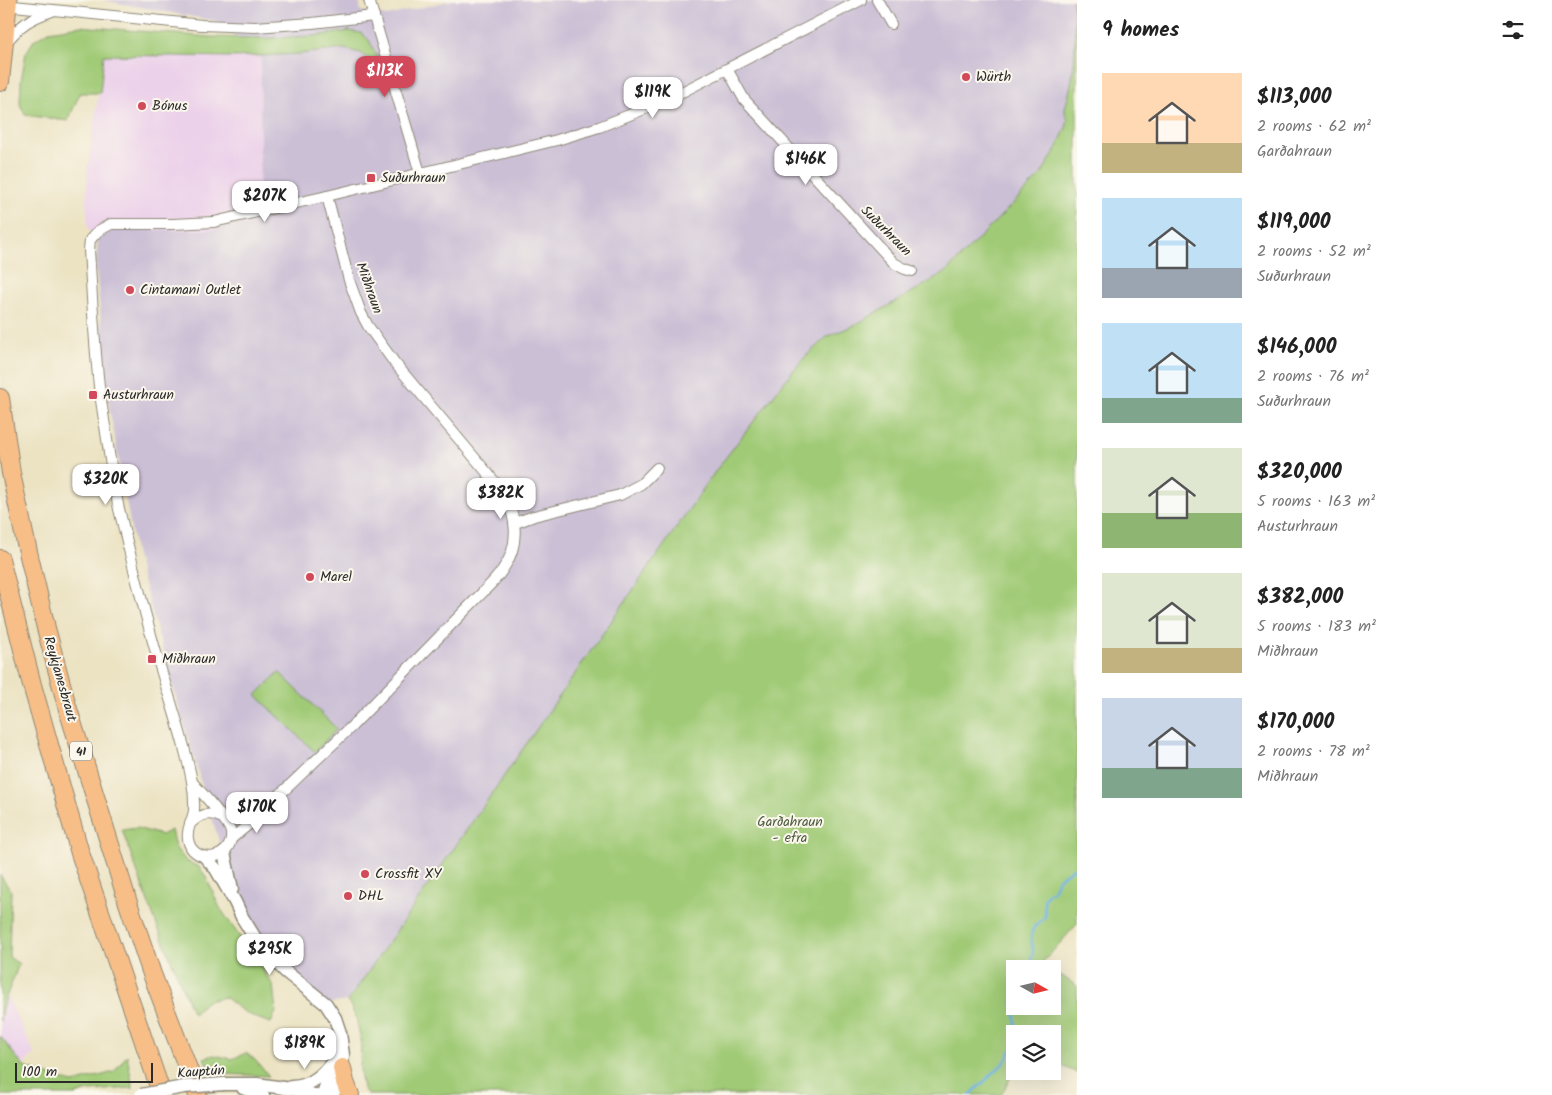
<!DOCTYPE html>
<meta charset="utf-8">
<style>
body{margin:0;font-family:Kalam,sans-serif;background:#f2f2f2;color:#222;height:100vh;display:flex;flex-direction:column;font-size:19px;white-space:nowrap}
*{box-sizing:border-box;margin:0}
p{font-size:16px;color:#767676}
.icon{flex:none;width:28px;height:28px;fill:none;stroke:currentColor;stroke-width:2;stroke-linecap:round;stroke-linejoin:round}
.map{position:relative;flex:1;overflow:hidden}
.sheet{display:flex;flex-direction:column;background:#fff;width:475px}
.sheet>*{flex:none}
.needle{width:32px;rotate:98deg}
.buttons{position:absolute;left:1006px;top:960px;display:grid;gap:10px}
.buttons a{display:grid;place-items:center;width:55px;height:55px;border-radius:0px;background:#fff;box-shadow:0 5px 20px #0002;font-size:25px}
.scale{position:absolute;left:15px;bottom:12px;width:138px;box-sizing:border-box;padding-left:5px;border:2px solid #2b2b2b;border-top:0;font-size:14px;line-height:18px;white-space:nowrap;color:#2b2b2b;-webkit-text-stroke:4px #fbf7ec;paint-order:stroke}
.price{position:absolute;translate:-50% -42px;padding:0 11px;border-radius:10px;background:#fff;color:#222;font-size:16px;line-height:32px;filter:drop-shadow(0 1px 2px #0008)}
.price::after{content:'';position:absolute;left:50%;top:30px;width:15px;height:11px;margin-left:-8px;background:inherit;clip-path:polygon(0 0,100% 0,50% 100%)}
.price.on{background:#d1495b;color:#fff}
ul{padding:0;list-style:none}
li{display:flex;align-items:center;gap:15px;height:125px;padding:0 25px}
li span{display:grid;place-items:center;flex:none;width:140px;height:100px;border-radius:0px;color:#555}
li>.icon{margin-inline-start:auto}
span .icon{width:60px;height:60px;fill:#fffc;stroke-width:1}
li b{font-size:21px}
h2{display:flex;justify-content:space-between;align-items:center;height:60px;padding:0 25px;font-size:21px}
main{display:flex;flex:1;min-height:0}
.map>svg:first-child{display:block}
.built{fill:#ecd1ea}
.industrial{fill:#cbbfd5}
.green{fill:#a0ca76;stroke:#667a50}
.lines{fill:none;stroke-linecap:round;stroke-linejoin:round}
.stream{stroke:#6cb1e2;stroke-width:2.5}
.minor-casing{stroke:#8c8777;stroke-width:12}
.tertiary-casing{stroke:#8c8777;stroke-width:15}
.trunk-casing{stroke:#8c8777;stroke-width:20}
.minor{stroke:#fff;stroke-width:10}
.tertiary{stroke:#fff;stroke-width:12}
.trunk{stroke:#f7be87;stroke-width:18}
.tertiary-bridge-casing{stroke:#8c8777;stroke-width:15;stroke-linecap:butt}
.tertiary-bridge{stroke:#fff;stroke-width:12}
.poi-dot{fill:#d1495b;stroke:#fbf7ec;stroke-width:2}
.labels{text-anchor:middle;dominant-baseline:central;stroke-width:4;stroke-linejoin:round;paint-order:stroke}
.shield{fill:#fbf7ec;stroke:#696865;stroke-width:1}
.shield-label{font-size:12px;font-weight:bold;fill:#2b2b2b}
.poi-label{font-size:14px;fill:#2b2b2b;stroke:#fbf7ec;text-anchor:start}
.street-label{font-size:14px;fill:#2b2b2b;stroke:#fbf7ec}
.park-label{font-size:14px;fill:#4e5b42;stroke:#fbf7ec}
</style>
<main>
<div class="map">
<svg width="1077" height="1095" viewBox="0 0 1077 1095">
<rect width="100%" height="100%" fill="#fbf7ec"/>
<filter id="ink" filterUnits="userSpaceOnUse"><feTurbulence type="fractalNoise" baseFrequency=".02" numOctaves="2"/><feDisplacementMap in="SourceGraphic" scale="10" xChannelSelector="R" yChannelSelector="G"/><feConvolveMatrix kernelMatrix="1 2 1 2 8 2 1 2 1" color-interpolation-filters="sRGB"/></filter>
<filter id="wash" filterUnits="userSpaceOnUse"><feTurbulence type="fractalNoise" baseFrequency=".0096" numOctaves="4" result="noise"/><feDisplacementMap in="SourceGraphic" scale="20" xChannelSelector="R" yChannelSelector="G"/><feGaussianBlur stdDeviation="1.12" result="paint"/><feColorMatrix in="noise" values="0 0 0 0 0 0 0 0 0 0 0 0 0 0 0 0 0 1.4 0 .05"/><feComposite in="paint" operator="in"/></filter>
<g filter="url(#wash)">
<rect width="100%" height="100%" fill="#ece3c3"/>
<!-- built -->
<g class="built">
<path d="M104,55L261,56L259,220L211,230H114L98,236L88,229L86,202L88,169Z"/>
<path d="M0,981L34,1053L0,1093Z"/>
</g>
<!-- industrial -->
<path class="industrial" d="M102,0H359L361,11L387,16L452,0H1073L1076,36L1074,72L1065,108V113L1068,119L1066,128L1054,153L1040,176L948,271L858,335L717,469L348,1001L323,1004L246,923L233,888L181,715L136,556L109,406L96,267L98,236L114,230H211L259,220L261,56L215,21Z"/>
<!-- green -->
<g class="green">
<path d="M1073,0H1077V924L1042,963L1051,969H1015V1006H1052L1053,970L1077,986V1073L1053,1062L1052,1034H1015V1070L1001,1095H368L363,1089L360,1071L361,1041L356,1018L348,1001L717,469L791,373L806,356L828,336L855,325L945,273L1040,176L1054,153L1066,128L1068,119L1065,113V108C1077,69 1076,39 1073,0Z"/>
<path d="M80,26L210,37L268,38L315,36L349,31L361,33L369,40L380,63L375,65L361,53L344,49L300,54L234,57L104,55L100,93H80L68,121L25,115L20,104L21,81L26,53L34,40L49,31Z"/>
<path d="M279,672L337,729L315,752L256,695Z"/>
<path d="M137,828L161,835L171,830L175,847L186,861L199,867L205,875L220,908L273,985L276,1012L271,1023C254,1018 238,1010 225,997L207,1001L193,1014L154,918L122,830Z"/>
<path d="M0,875L11,891L9,957L19,964L2,1008L0,1021Z"/>
<path d="M0,1036L24,1067L73,1083L114,1072L127,1055L133,1088L88,1091L76,1095H0Z"/>
<path d="M246,1053L254,1059L269,1076L221,1074L220,1073H211L204,1058L214,1055L232,1059Z"/>
</g>
<g class="lines">
<!-- stream -->
<g class="stream">
<path d="M1030,969L1033,950L1031,939L1032,931L1034,927L1045,917L1044,899L1049,892L1053,891L1058,879L1077,866"/>
<path d="M1015,994L1013,1001L1017,1034"/>
<path d="M970,1095L1005,1062L1015,1043"/>
</g>
</g>
</g>
<g filter="url(#ink)">
<g class="lines">
<!-- minor casing -->
<g class="minor-casing">
<g id="minor">
<path d="M369,0L420,173"/>
<path d="M877,0L891,24"/>
<path d="M4,5L202,25L255,27L312,23L374,16"/>
<path d="M5,44C21,24 29,19 52,11"/>
<path d="M727,69L744,99L894,263L905,269L912,271"/>
<path d="M515,523L534,516L620,495L641,484L657,468"/>
<path d="M193,783C201,792 230,823 231,833C234,861 192,866 188,839C186,829 193,820 194,810C195,789 190,771 185,751C177,719 166,688 157,656C143,608 131,558 119,509C115,491 112,472 109,453C106,431 102,409 99,386C94,341 92,295 89,250L90,240L98,231L111,224H173L214,222L327,196L557,140L599,127L647,108L684,91L861,0"/>
<path d="M225,820L236,819L272,802L352,726L485,590C491,584 498,577 503,569C521,544 517,513 500,488L394,362L368,326L361,313L349,280L327,196"/>
<path d="M191,823C200,814 209,812 220,817"/>
<path d="M231,839L248,825L262,808"/>
</g>
</g>
<!-- tertiary casing -->
<g class="tertiary-casing">
<g id="tertiary">
<path d="M224,853L232,889"/>
<path d="M206,858L216,869L235,902L242,917L260,946L286,972L326,1004L335,1018L340,1033L343,1055L342,1068L333,1095"/>
<path d="M224,1084H257L297,1090L314,1095"/>
<path d="M291,1087C308,1087 320,1078 330,1065"/>
<path d="M243,1088L263,1095"/>
<path d="M323,1095L339,1038"/>
</g>
</g>
<!-- trunk casing -->
<g class="trunk-casing">
<g id="trunk">
<path d="M0,82L8,0"/>
<path d="M0,398L11,473L25,539L46,628L67,706L128,903L152,974L198,1095"/>
<path d="M0,559L32,685L80,853L162,1095"/>
<path d="M342,1068L345,1082L350,1095"/>
</g>
</g>
<!-- minor -->
<use href="#minor" class="minor"/>
<!-- tertiary -->
<use href="#tertiary" class="tertiary"/>
<!-- trunk -->
<use href="#trunk" class="trunk"/>
<!-- tertiary-bridge casing -->
<g class="tertiary-bridge-casing">
<path id="tertiary-bridge" d="M141,1095L184,1087L224,1084"/>
</g>
<!-- tertiary-bridge -->
<use href="#tertiary-bridge" class="tertiary-bridge"/>
</g>
</g>
<!-- markers -->
<g class="poi-dot">
<circle cx="966" cy="77" r="5"/>
<circle cx="142" cy="106" r="5"/>
<rect x="366" y="173" width="10" height="10" rx="2.5"/>
<circle cx="130" cy="290" r="5"/>
<rect x="88" y="390" width="10" height="10" rx="2.5"/>
<circle cx="310" cy="577" r="5"/>
<rect x="147" y="654" width="10" height="10" rx="2.5"/>
<circle cx="365" cy="874" r="5"/>
<circle cx="348" cy="896" r="5"/>
</g>
<g class="labels">
<!-- shield labels -->
<rect class="shield" x="70" y="741.5" width="22" height="19" rx="4"/>
<g class="shield-label">
<text x="81" y="751">41</text>
</g>
<!-- poi labels -->
<g class="poi-label">
<text x="976" y="77">Würth</text>
<text x="152" y="106">Bónus</text>
<text x="381" y="178">Suðurhraun</text>
<text x="140" y="290">Cintamani Outlet</text>
<text x="103" y="395">Austurhraun</text>
<text x="320" y="577">Marel</text>
<text x="162" y="659">Miðhraun</text>
<text x="375" y="874">Crossfit XY</text>
<text x="358" y="896">DHL</text>
</g>
<!-- street labels -->
<g class="street-label">
<text transform="translate(886 231) rotate(45)">Suðurhraun</text>
<text transform="translate(369 288) rotate(70)">Miðhraun</text>
<text transform="translate(60 679) rotate(74)">Reykjanesbraut</text>
<text transform="translate(201 1072) rotate(-4)">Kauptún</text>
</g>
<!-- park labels -->
<g class="park-label">
<text x="790" y="822">Garðahraun<tspan x="790" dy="16">- efra</tspan></text>
</g>
</g>
</svg>
<div class="buttons">
<a><svg class="needle" viewBox="-14 -14 28 28"><path d="M0-13l5 13h-10z" fill="#e53935"/><path d="M0 13l5-13h-10z" fill="#767676"/></svg></a>
<a><svg class="icon" aria-label="layers" viewBox="0 0 24 24"><path d="M12 4l9 5-9 5-9-5zM3 14l9 5 9-5"/></svg></a>
</div>
<div class="scale">100 m</div>
<b class="price on" style="left:385px;top:98px">$113K</b>
<b class="price" style="left:653px;top:119px">$119K</b>
<b class="price" style="left:806px;top:186px">$146K</b>
<b class="price" style="left:265px;top:223px">$207K</b>
<b class="price" style="left:106px;top:506px">$320K</b>
<b class="price" style="left:501px;top:520px">$382K</b>
<b class="price" style="left:257px;top:834px">$170K</b>
<b class="price" style="left:270px;top:976px">$295K</b>
<b class="price" style="left:305px;top:1070px">$189K</b>
</div>
<section class="sheet">
<h2>9 homes<svg class="icon" aria-label="filters" viewBox="0 0 24 24"><path d="M4 7h16M4 17h16"/><circle cx="9" cy="7" r="2"/><circle cx="15" cy="17" r="2"/></svg></h2>
<ul>
<li><span style="background:linear-gradient(#ffd9b3 70%,#c2b280 0)"><svg class="icon" aria-label="home" viewBox="0 0 24 24"><path d="M3 11l9-7 9 7M6 9v11h12V9"/></svg></span><div><b>$113,000</b><p>2 rooms · 62 m²</p><p>Garðahraun</p></div></li>
<li><span style="background:linear-gradient(#bfe0f5 70%,#9aa5b1 0)"><svg class="icon" aria-label="home" viewBox="0 0 24 24"><path d="M3 11l9-7 9 7M6 9v11h12V9"/></svg></span><div><b>$119,000</b><p>2 rooms · 52 m²</p><p>Suðurhraun</p></div></li>
<li><span style="background:linear-gradient(#bfe0f5 75%,#7fa58c 0)"><svg class="icon" aria-label="home" viewBox="0 0 24 24"><path d="M3 11l9-7 9 7M6 9v11h12V9"/></svg></span><div><b>$146,000</b><p>2 rooms · 76 m²</p><p>Suðurhraun</p></div></li>
<li><span style="background:linear-gradient(#dfe7d0 65%,#8fb573 0)"><svg class="icon" aria-label="home" viewBox="0 0 24 24"><path d="M3 11l9-7 9 7M6 9v11h12V9"/></svg></span><div><b>$320,000</b><p>5 rooms · 163 m²</p><p>Austurhraun</p></div></li>
<li><span style="background:linear-gradient(#dfe7d0 75%,#c2b280 0)"><svg class="icon" aria-label="home" viewBox="0 0 24 24"><path d="M3 11l9-7 9 7M6 9v11h12V9"/></svg></span><div><b>$382,000</b><p>5 rooms · 183 m²</p><p>Miðhraun</p></div></li>
<li><span style="background:linear-gradient(#c9d6e8 70%,#7fa58c 0)"><svg class="icon" aria-label="home" viewBox="0 0 24 24"><path d="M3 11l9-7 9 7M6 9v11h12V9"/></svg></span><div><b>$170,000</b><p>2 rooms · 78 m²</p><p>Miðhraun</p></div></li>
</ul>
</section>
</main>
